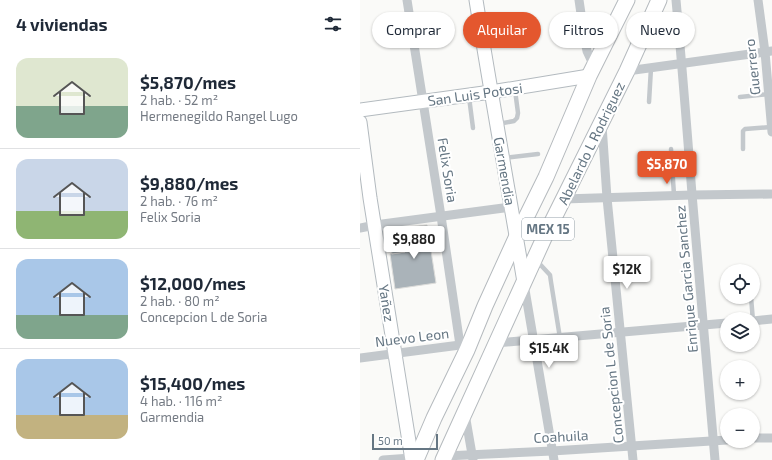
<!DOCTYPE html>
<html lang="es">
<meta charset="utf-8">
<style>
body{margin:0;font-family:"Exo 2",sans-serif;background:#f6f6f7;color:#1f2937;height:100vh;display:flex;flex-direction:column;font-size:15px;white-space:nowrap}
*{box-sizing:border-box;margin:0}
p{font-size:13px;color:#747a83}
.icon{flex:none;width:22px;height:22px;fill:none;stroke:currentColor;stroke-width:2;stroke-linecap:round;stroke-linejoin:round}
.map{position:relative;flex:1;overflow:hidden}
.panel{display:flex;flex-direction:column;background:#fff;width:360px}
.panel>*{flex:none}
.top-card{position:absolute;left:12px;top:12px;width:340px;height:36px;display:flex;gap:8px}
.buttons{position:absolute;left:360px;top:264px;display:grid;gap:8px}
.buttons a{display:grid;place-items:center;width:40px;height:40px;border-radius:50%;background:#fff;box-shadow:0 1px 3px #0004;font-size:20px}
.scale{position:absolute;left:12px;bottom:10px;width:66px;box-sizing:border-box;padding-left:4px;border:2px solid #657683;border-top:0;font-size:11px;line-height:14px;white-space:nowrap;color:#657683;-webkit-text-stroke:3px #fff;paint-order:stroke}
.price{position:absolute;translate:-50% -34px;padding:0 9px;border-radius:4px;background:#fff;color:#222;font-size:13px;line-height:26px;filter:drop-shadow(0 1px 2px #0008)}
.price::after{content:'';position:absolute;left:50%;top:24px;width:12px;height:9px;margin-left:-6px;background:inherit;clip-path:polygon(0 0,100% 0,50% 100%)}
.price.on{background:#e4572e;color:#fff}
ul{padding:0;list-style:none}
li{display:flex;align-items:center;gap:12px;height:100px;padding:0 16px}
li+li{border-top:1px solid #e0e1e3}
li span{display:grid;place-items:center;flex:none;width:112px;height:80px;border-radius:12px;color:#555}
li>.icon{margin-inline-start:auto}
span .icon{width:48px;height:48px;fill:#fffc;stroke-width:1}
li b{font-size:17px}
h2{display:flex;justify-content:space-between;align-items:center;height:48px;padding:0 16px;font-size:17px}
.pill{padding:0 14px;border-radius:18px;background:#fff;box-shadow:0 1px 3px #0004;font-size:14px;line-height:36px}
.pill.on{background:#e4572e;color:#fff}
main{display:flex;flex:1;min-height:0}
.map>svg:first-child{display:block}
.building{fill:#aab3b9;stroke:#dcdcda}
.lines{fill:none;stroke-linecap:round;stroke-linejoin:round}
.secondary-casing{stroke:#b3babf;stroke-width:15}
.primary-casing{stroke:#b5babe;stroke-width:17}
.lane{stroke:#c3c8cc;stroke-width:4.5}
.street{stroke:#c3c8cc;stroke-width:9}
.secondary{stroke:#fff;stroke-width:13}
.primary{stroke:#fff;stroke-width:15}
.labels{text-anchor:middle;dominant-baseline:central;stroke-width:4;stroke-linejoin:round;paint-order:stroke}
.shield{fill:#fff;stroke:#939fa8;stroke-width:1}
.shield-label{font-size:13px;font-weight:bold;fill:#657683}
.street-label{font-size:14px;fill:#657683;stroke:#fff}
</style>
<main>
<section class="panel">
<h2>4 viviendas<svg class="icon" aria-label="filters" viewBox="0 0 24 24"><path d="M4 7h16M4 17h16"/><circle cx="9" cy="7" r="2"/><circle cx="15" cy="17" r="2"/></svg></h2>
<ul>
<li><span style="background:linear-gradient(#dfe7d0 60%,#7fa58c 0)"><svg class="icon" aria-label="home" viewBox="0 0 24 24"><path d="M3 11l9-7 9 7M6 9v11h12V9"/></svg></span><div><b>$5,870/mes</b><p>2 hab. · 52 m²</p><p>Hermenegildo Rangel Lugo</p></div></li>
<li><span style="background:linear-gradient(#c9d6e8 65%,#8fb573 0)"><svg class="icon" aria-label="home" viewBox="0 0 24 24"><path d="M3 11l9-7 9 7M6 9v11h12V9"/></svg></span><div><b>$9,880/mes</b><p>2 hab. · 76 m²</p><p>Felix Soria</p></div></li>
<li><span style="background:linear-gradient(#a9c7e8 70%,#7fa58c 0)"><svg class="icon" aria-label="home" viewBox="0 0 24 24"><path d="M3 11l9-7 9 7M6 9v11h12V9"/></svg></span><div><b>$12,000/mes</b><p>2 hab. · 80 m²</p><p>Concepcion L de Soria</p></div></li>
<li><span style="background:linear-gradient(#a9c7e8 70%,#c2b280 0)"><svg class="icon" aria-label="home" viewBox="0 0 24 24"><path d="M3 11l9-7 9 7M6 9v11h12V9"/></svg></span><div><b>$15,400/mes</b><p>4 hab. · 116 m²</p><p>Garmendia</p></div></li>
</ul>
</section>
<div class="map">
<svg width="412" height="460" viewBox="0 0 412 460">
<rect width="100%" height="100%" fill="#fafaf8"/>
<!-- building -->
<g class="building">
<path d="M67,225L76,283L35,289L30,254L45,252L41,228Z"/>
<path d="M42,234L45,252L32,254L30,236Z"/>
</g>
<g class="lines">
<!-- secondary casing -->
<g class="secondary-casing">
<g id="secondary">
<path d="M116,0C131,94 148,188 164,282"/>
<path d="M0,110L131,92L229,76"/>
<path d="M0,122L10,198L52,460"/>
</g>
</g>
<!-- primary casing -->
<g class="primary-casing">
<g id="primary">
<path d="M56,460L74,418L107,350L125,306L156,238L186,177L229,76L267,0"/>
<path d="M83,460L184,238L267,71L299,0"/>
</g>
</g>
<!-- lane -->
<g class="lane">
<path d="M109,97L113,128"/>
<path d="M380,97L409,94"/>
<path d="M289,102L291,68"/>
<path d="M138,124L154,121L157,118L158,113L155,90"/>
<path d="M311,149L314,195"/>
<path d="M383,149V131L385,129L411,127"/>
<path d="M143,158L178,154"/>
<path d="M177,261L190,275L191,282L200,338"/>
<path d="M391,297L393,321"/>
</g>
<!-- street -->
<g class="street">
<path d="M47,0L81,216L100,345"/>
<path d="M219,0L225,41L227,51L234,66"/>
<path d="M316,0C322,65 327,129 332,194C339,283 348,371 355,460"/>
<path d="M398,0L405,52L412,132"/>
<path d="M267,71L412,51"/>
<path d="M242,125L247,198L273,460"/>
<path d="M203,199L332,195L412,194"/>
<path d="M0,228L15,225L151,207"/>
<path d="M164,284L194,460"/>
<path d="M393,321L412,319"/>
<path d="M136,343L367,323"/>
<path d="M0,358L100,345L104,348"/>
<path d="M105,414L113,460"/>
<path d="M393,438H412"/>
<path d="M85,456L192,451L367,440"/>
<path d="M23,460L51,458"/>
</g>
<!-- secondary -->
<use href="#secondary" class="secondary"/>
<!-- primary -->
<use href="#primary" class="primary"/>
</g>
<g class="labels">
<!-- shield labels -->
<rect class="shield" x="162" y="218" width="52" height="22" rx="3"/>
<g class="shield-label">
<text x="188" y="229">MEX 15</text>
</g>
<!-- street labels -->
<g class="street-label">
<text transform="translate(392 67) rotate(-96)">Guerrero</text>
<text transform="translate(115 94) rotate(-8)">San Luis Potosi</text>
<text transform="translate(231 143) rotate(-64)">Abelardo L Rodriguez</text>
<text transform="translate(88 170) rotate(81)">Felix Soria</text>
<text transform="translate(145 171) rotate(80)">Garmendia</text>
<text transform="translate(326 279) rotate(-95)">Enrique Garcia Sanchez</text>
<text transform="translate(27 303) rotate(81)">Yañez</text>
<text transform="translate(52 337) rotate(-7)">Nuevo Leon</text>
<text transform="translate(251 375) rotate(-96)">Concepcion L de Soria</text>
<text transform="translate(201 436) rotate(-3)">Coahuila</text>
</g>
</g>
</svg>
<div class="buttons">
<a><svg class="icon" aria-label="locate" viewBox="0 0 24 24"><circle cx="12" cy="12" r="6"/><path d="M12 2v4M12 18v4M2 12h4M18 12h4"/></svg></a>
<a><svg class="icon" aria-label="layers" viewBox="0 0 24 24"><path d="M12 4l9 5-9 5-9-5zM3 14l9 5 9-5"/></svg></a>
<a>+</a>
<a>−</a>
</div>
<div class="scale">50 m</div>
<b class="price on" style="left:307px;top:185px">$5,870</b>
<b class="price" style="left:54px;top:260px">$9,880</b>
<b class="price" style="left:267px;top:290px">$12K</b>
<b class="price" style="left:189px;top:369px">$15.4K</b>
<div class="top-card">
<a class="pill">Comprar</a>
<a class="pill on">Alquilar</a>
<a class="pill">Filtros</a>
<a class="pill">Nuevo</a>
</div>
</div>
</main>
